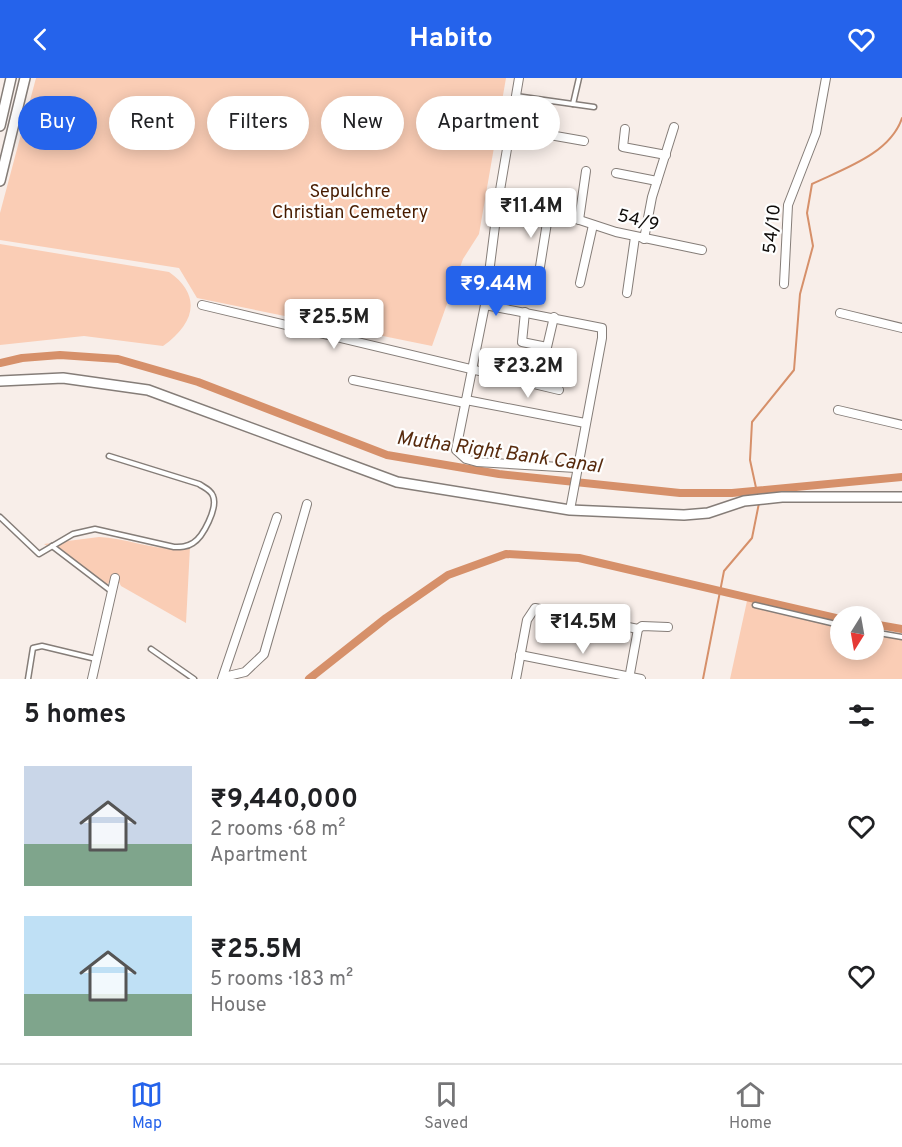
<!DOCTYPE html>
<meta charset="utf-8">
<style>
body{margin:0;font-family:Overpass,sans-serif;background:#f2f2f2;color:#202124;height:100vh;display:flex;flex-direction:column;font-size:22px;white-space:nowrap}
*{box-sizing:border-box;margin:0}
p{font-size:20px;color:#757577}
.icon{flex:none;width:33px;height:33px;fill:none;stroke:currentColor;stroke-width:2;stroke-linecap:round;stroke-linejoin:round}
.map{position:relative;height:601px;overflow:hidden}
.panel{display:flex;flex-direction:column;background:#fff;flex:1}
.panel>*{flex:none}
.banner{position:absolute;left:18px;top:18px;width:600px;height:54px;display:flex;gap:12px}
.needle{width:39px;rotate:191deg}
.controls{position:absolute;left:830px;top:528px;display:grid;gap:12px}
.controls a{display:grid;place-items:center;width:54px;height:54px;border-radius:50%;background:#fff;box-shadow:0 3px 15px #0003;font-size:30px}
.price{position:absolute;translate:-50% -51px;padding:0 14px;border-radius:6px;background:#fff;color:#222;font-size:20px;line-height:39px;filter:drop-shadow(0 2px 3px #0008)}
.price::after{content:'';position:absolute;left:50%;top:36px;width:18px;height:14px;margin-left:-9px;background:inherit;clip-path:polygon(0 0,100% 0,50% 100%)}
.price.selected{background:#2563eb;color:#fff}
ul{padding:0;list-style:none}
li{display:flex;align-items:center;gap:18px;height:150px;padding:0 24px}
li span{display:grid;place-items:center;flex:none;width:168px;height:120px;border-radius:0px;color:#555}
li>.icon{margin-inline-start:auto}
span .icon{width:72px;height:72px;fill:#fffc;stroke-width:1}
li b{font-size:26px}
h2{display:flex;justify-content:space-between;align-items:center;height:72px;padding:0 24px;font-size:26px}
.pill{padding:0 21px;border-radius:27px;background:#fff;box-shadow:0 3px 15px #0003;font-size:21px;line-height:54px}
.pill.selected{background:#2563eb;color:#fff}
header{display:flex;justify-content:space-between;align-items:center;height:78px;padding:0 24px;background:#2563eb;color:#fff;font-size:27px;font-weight:700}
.tabs{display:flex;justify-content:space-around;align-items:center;height:84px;border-top:2px solid #e0e0e0;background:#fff;font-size:16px;color:#757577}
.tabs a{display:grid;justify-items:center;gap:3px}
.tabs .selected{color:#2563eb}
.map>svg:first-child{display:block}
.green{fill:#facdb5}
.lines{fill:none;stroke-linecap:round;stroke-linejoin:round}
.stream{stroke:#d6906a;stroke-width:2}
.canal{stroke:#d6906a;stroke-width:8}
.service-casing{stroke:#857d78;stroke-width:7}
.minor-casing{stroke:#857d78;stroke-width:10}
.tertiary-casing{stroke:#857d78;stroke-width:12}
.service{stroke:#fff;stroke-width:4}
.minor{stroke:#fff;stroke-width:8}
.tertiary{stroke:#fff;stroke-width:9}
.labels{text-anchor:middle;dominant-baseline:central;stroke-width:4.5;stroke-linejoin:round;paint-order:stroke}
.park-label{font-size:18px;fill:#481c00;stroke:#fefefe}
.street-label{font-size:18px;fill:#0f0c0a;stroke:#fefefe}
.water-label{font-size:20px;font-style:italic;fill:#572a0d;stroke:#fefefe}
</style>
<header><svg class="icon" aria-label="back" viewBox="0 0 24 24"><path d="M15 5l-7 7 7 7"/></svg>Habito<svg class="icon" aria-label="heart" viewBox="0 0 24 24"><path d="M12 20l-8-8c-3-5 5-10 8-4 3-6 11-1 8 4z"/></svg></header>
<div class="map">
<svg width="902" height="601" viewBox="0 0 902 601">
<rect width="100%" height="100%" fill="#f8eee9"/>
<!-- green -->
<g class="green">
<path d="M36,0H506L479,156L463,181L432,268L197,220L179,190L0,162V135Z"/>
<path d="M0,166L169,194C203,218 194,246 163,268L84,258L0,267Z"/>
<path d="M99,459C129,460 161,476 190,469L186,545L121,508L115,496L107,507L44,466Z"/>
<path d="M747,523L840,545V572H873V552L902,557V601H730Z"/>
</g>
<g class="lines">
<!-- stream -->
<g class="stream">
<path d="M758,419L750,382L752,344L794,292L800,216L813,168L807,135L812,106C843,91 890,76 902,40"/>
<path d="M703,601L724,493L752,460L759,425"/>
</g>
<!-- canal -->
<g class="canal">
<path d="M0,285L22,280L60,277L118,281L198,304L387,377L499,396L680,415H732L902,399"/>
<path d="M873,546L902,551"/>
<path d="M309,601L386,540L448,497L506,476L579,480L840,541"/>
</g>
<!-- service casing -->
<g class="service-casing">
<g id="service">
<path d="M516,18L594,29"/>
<path d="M573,26L579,0"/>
<path d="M0,439L39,476L73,456L95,451L174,469C181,469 187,469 193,465C203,459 218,430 213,418C211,412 205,410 199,406L109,378"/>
<path d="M52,468L111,513"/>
<path d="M755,527L840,547"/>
<path d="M873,554L902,559"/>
<path d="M151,571L194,601"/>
<path d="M28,601L33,570L42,568L96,581"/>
</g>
</g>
<!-- minor casing -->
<g class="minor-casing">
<g id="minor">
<path d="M519,0L498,124L485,227L456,372L466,381L477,384L576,390"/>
<path d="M510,50L584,63"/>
<path d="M625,51L623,69L666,77"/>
<path d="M616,95L657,103"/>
<path d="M498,124L549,132L616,154L702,172"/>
<path d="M579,142L586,93"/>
<path d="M644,161L652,119L674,49"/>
<path d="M539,195L549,132"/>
<path d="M580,205L593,147"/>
<path d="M784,206L788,127L816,55L826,0"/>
<path d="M627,215L635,159"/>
<path d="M202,227L559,312"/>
<path d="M485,227L602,250V260L570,432"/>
<path d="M525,234L522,264L547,269L554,239"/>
<path d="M840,235L902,250"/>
<path d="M353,302L465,325"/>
<path d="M466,322L585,345"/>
<path d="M838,332L902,347"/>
<path d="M520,577L641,601"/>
<path d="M224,599L245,594L264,576L307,426"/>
<path d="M92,601L115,500"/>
<path d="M222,601L277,439"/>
<path d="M516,601L527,542L535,530L638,551"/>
<path d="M629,601L638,551L642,548L668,549"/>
</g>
</g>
<!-- tertiary casing -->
<g class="tertiary-casing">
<g id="tertiary">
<path d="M0,48L11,0"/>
<path d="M0,103L25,0"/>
<path d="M0,303L63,300L148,312L397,404L570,432L684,437L708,435L744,423L782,419H902"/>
</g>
</g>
<!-- service -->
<use href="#service" class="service"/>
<!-- minor -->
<use href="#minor" class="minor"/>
<!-- tertiary -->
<use href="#tertiary" class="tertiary"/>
</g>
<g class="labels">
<!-- park labels -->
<g class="park-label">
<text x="350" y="114">Sepulchre<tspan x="350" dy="21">Christian Cemetery</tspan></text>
</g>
<!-- street labels -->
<g class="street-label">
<text transform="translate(638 143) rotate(14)">54/9</text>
<text transform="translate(773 151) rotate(-84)">54/10</text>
</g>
<!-- water labels -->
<g class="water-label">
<text transform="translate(499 375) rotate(8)">Mutha Right Bank Canal</text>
</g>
</g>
</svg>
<div class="controls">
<a><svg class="needle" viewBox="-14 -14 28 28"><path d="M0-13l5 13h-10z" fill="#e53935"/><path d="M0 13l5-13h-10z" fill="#757577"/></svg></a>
</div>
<b class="price" style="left:531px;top:161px">₹11.4M</b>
<b class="price selected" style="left:496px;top:239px">₹9.44M</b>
<b class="price" style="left:334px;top:272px">₹25.5M</b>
<b class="price" style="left:528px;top:321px">₹23.2M</b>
<b class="price" style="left:583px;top:577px">₹14.5M</b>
<div class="banner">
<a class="pill selected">Buy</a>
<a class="pill">Rent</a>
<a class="pill">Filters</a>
<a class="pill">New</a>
<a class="pill">Apartment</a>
</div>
</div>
<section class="panel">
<h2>5 homes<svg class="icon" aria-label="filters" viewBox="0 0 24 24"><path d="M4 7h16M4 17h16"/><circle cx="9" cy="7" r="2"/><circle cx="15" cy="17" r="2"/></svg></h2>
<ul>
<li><span style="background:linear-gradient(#c9d6e8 65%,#7fa58c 0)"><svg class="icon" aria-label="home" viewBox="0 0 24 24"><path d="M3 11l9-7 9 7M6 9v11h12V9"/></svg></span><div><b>₹9,440,000</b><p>2 rooms · 68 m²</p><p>Apartment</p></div><svg class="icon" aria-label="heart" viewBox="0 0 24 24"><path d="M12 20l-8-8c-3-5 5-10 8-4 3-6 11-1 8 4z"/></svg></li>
<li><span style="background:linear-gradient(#bfe0f5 65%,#7fa58c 0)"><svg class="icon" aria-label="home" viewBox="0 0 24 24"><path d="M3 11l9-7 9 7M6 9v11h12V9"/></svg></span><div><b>₹25.5M</b><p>5 rooms · 183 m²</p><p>House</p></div><svg class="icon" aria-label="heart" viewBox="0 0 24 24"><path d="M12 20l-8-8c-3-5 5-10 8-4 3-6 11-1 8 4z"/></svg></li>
</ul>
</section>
<nav class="tabs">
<a class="selected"><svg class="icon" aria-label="map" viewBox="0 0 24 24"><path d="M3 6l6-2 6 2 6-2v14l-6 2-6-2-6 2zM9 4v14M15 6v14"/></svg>Map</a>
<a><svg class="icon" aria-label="saved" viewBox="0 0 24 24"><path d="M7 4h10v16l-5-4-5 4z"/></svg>Saved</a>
<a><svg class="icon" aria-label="home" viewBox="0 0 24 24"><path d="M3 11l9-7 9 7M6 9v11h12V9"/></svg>Home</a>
</nav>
